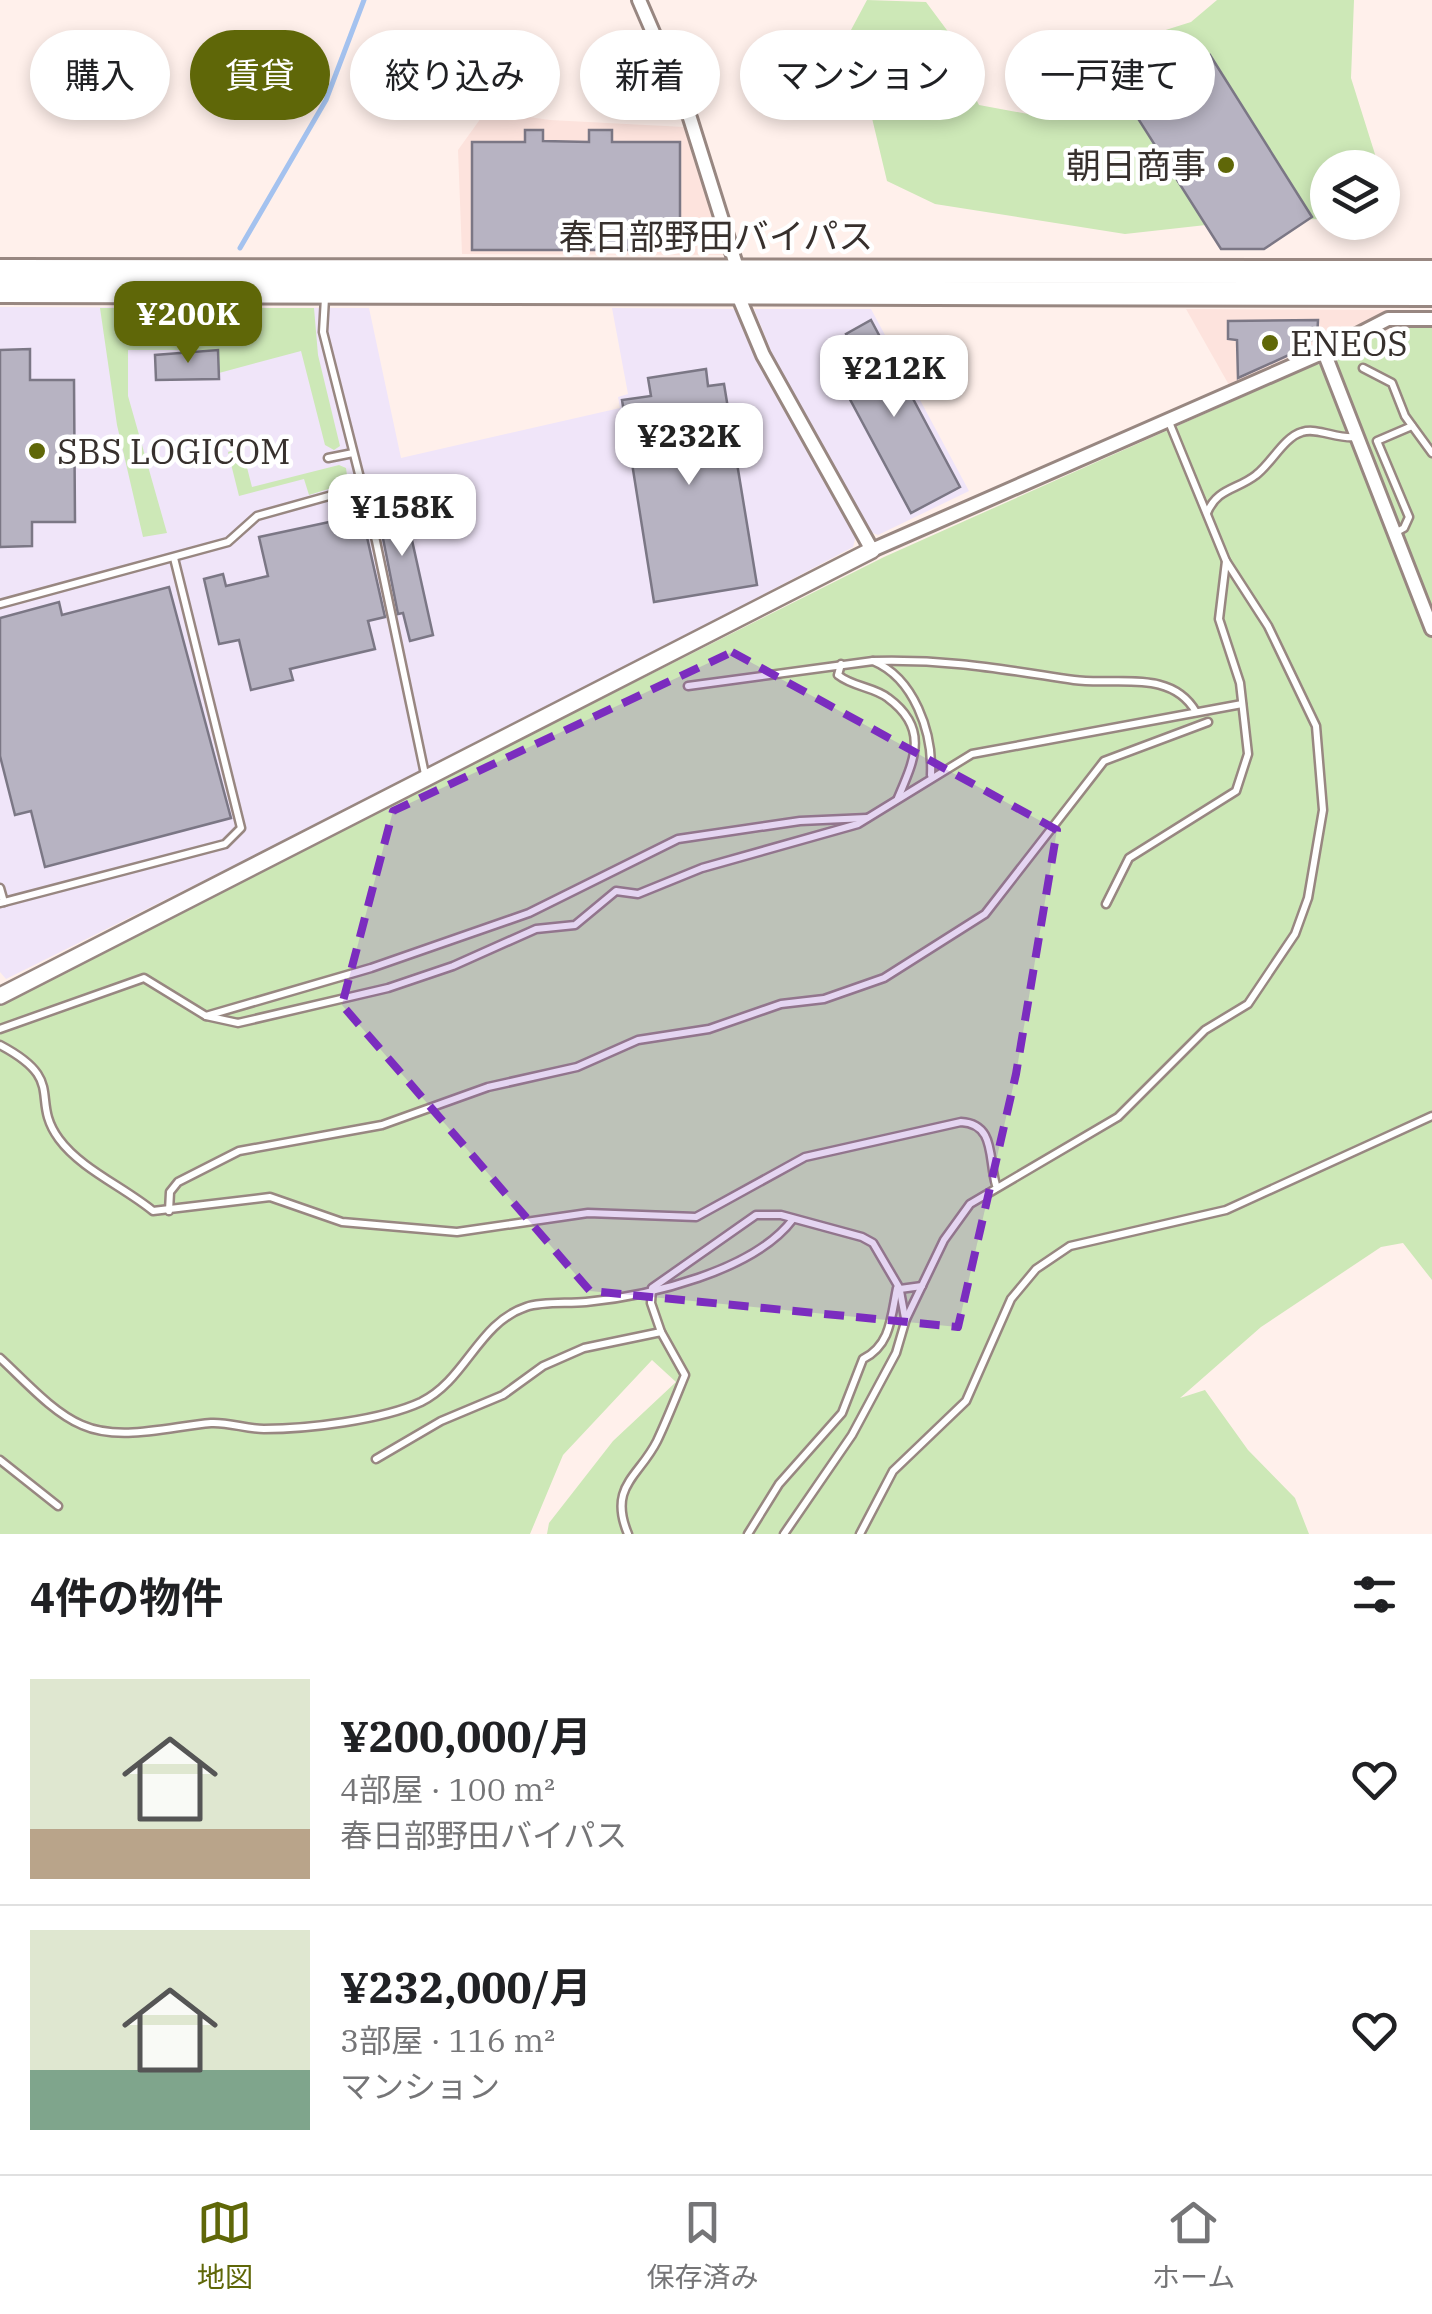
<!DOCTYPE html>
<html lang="ja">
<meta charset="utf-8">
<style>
body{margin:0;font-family:"IBM Plex Serif","Noto Sans JP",serif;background:#f6f6f6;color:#202124;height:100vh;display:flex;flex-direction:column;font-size:38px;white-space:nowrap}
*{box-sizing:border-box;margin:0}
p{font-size:32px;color:#757577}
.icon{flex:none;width:55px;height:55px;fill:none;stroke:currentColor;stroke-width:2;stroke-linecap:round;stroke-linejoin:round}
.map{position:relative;height:1534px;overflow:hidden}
.sheet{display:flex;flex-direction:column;background:#fff;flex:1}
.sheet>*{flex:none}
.hud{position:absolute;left:30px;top:30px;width:1372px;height:90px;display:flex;gap:20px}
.tools{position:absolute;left:1310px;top:150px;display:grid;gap:20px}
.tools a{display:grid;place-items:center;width:90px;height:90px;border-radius:50%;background:#fff;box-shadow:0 5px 15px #0003;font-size:50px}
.price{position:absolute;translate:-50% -85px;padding:0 22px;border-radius:20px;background:#fff;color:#222;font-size:32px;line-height:65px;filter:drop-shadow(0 2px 5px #0008)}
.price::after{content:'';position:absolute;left:50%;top:60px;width:30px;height:22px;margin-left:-15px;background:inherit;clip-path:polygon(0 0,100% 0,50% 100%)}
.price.active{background:#5f6708;color:#fff}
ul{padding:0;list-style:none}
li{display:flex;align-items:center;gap:30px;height:250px;padding:0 30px}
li+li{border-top:2px solid #e0e0e0}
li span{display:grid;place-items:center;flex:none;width:280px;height:200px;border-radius:0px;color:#555}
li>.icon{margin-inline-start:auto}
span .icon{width:120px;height:120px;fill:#fffc;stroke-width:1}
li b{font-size:42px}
h2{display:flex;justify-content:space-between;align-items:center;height:120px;padding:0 30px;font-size:42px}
.chip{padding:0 35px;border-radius:45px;background:#fff;box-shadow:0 5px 15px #0003;font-size:35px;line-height:90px}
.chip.active{background:#5f6708;color:#fff}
.tab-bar{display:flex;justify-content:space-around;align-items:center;height:140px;border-top:2px solid #e0e0e0;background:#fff;font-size:28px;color:#757577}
.tab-bar a{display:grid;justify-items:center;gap:5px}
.tab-bar .active{color:#5f6708}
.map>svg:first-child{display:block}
.commercial{fill:#fde3dd}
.industrial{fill:#f0e5f9}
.green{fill:#cde8b7}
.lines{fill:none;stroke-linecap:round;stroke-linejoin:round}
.stream{stroke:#a4c2ef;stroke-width:5}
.building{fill:#b7b3c2;stroke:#7b7785;stroke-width:2.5}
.service-casing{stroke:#988781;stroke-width:11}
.minor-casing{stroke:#988781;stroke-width:18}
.tertiary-casing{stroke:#988781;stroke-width:20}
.trunk-casing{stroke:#988781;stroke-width:28}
.service{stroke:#fff;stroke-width:6}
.minor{stroke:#fff;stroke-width:12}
.tertiary{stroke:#fff;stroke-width:15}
.trunk{stroke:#fff;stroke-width:22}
.marked{fill:#7b2cbf;fill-opacity:0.2;stroke:#7b2cbf;stroke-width:8;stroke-dasharray:20 12;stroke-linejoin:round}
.poi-dot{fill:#5f6708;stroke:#fff;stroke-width:4}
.labels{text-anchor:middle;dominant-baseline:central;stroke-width:9;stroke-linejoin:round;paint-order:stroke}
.poi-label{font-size:35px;fill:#37302d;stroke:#fff;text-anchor:start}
.street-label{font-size:35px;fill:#37302d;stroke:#fff}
</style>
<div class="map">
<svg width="1432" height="1534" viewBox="0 0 1432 1534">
<rect width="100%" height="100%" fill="#fff0eb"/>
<!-- commercial -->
<g class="commercial">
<path d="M486,111L550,120L684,127L690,130L726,255L462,254L458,150Z"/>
<path d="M1186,309L1390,310L1229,385Z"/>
</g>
<!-- industrial -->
<g class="industrial">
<path d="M0,307L369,308L401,458L620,408L618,397L628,394L612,308L739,309L774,392L856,536L853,547L536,715L6,979L0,972Z"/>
<path d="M754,309H871L969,491L878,535L870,532L780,373Z"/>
</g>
<!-- green -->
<g class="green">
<path d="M867,0L926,2L961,49L967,82L979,105L1055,119L1065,92L1055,65L1191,22L1217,0H1354L1351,78L1379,167L1328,168L1327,219H1323L1242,221L1125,234L935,204L887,181L851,30Z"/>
<path d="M100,308H314L318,355L340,446L334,450L325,445L301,351L219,373L218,350H128V396L167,533L143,537L117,425Z"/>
<path d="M1432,327V1280L1403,1243L1381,1247L1261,1327L1180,1398L1205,1390L1248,1450L1295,1498L1309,1534H547L549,1523L613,1441L676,1382L652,1360L563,1455L530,1534H0V991L273,864L884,557L1316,364L1322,365L1394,328Z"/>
<path d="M242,448L252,487L339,465L346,468L348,483L309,495L304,479L239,496L228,452Z"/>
</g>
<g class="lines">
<!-- stream -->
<path class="stream" d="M240,248L326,100L364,0"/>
</g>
<!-- building -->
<g class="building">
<path d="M1210,55L1312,217L1264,249H1221L1130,106Z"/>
<path d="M525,130H543V141L589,142V130H612V142H680V250H472V142H525Z"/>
<path d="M871,320L960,487L911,513L831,364L855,351L846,334Z"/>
<path d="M1318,320L1317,340H1299L1300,350L1238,378L1237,340L1228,339V321Z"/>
<path d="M30,349V380H74L75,522H32V546L0,547V350Z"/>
<path d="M218,350L219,379L156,380L155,355Z"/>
<path d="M706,369L708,386L724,384L757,585L654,602L622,400L651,396L648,378Z"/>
<path d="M398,477L433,635L410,641L403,613L398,614L372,483Z"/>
<path d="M362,515L385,617L368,621L375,649L290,669L293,680L251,690L239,640L219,644L204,579L223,574L226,586L268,576L259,537Z"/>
<path d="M169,587L231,818L45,867L31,811L15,815L0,756V618L59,602L62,615Z"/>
</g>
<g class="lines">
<!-- service casing -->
<g class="service-casing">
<g id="service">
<path d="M325,298L323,332L376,541L426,779"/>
<path d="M1363,368L1392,383L1405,416L1432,453"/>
<path d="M328,458L353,453"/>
<path d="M1207,513C1217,488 1237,490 1256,475C1271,464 1284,437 1302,432C1318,427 1338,440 1357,437"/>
<path d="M1395,533L1404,528L1409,517L1377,441L1412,426"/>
<path d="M0,604L228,542L257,516L361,487"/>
<path d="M873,661C950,659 1000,669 1074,680C1115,686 1171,668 1196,712"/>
<path d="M841,664L838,675C853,687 874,687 888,698C930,729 914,760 898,798"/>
<path d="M688,686L873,661C914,678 933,732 931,775"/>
<path d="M0,888L4,902"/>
<path d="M0,903L225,844L241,828L174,558"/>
<path d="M1106,904L1129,858L1236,791L1248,754L1240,683L1219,619L1226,561L1169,422"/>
<path d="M206,1016L371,968L529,913L678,839L800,821L867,818"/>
<path d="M0,1029L144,978L206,1016L238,1023L388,988L453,966L536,929L575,925L616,891L638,894L702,868L858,824L972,754L1242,704"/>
<path d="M0,1045C68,1081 29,1098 59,1139C81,1169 124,1187 153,1211L270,1197L342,1222L457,1232L588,1213L696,1217L805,1157L961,1122C996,1124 988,1159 996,1185"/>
<path d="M169,1211L170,1192L178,1182L239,1151L382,1125L488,1087L577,1067L638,1040L709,1029L781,1004L824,999L884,978L985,914L1104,761L1208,722"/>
<path d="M900,1291L905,1318"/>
<path d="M661,1332L651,1303L652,1288L756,1215H781L862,1237L873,1243L900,1289L922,1286"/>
<path d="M0,1358C24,1380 53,1413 82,1425C120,1442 172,1426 211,1423C229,1422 246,1429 264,1429C307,1429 382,1420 421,1402C466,1380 478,1323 526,1307C544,1301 567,1304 586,1302C649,1296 754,1271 793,1219"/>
<path d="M376,1459L441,1421L503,1395L543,1366L584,1348L661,1332L685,1375C676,1397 667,1420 657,1441C639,1477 608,1486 628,1534"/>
<path d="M0,1460L58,1506"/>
<path d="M748,1534L779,1484L842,1413L863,1359C891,1345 891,1317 897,1288"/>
<path d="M784,1534L852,1435L896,1353L906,1319L944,1240L970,1204L1118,1117L1205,1030L1248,1004L1295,934L1308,898L1323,810L1316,726L1268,626L1226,561"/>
<path d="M860,1534L893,1471L966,1401L1011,1299L1036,1269L1070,1246L1226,1210L1432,1116"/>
</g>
</g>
<!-- minor casing -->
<g class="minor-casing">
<g id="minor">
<path d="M639,0L690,118L738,271"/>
<path d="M737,293L763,355L872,550L1324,352L1388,319H1432"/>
<path d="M1324,352L1432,629"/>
</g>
</g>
<!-- tertiary casing -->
<g class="tertiary-casing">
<path id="tertiary" d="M0,996L872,550"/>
</g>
<!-- trunk casing -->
<g class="trunk-casing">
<g id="trunk">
<path d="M0,271L1432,272"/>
<path d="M0,291L1432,294"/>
</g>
</g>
<!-- service -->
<use href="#service" class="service"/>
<!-- minor -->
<use href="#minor" class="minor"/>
<!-- tertiary -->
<use href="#tertiary" class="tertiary"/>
<!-- trunk -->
<use href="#trunk" class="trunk"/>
</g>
<!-- marked area -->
<path class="marked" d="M732,652L1057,830L1016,1074L958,1327L590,1291L342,1005L393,811Z"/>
<!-- markers -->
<g class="poi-dot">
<circle cx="1226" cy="165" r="10"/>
<circle cx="1270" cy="343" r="10"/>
<circle cx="37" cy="451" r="10"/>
</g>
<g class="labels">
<!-- poi labels -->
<g class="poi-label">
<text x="1206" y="165" text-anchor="end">朝日商事</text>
<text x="1290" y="343">ENEOS</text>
<text x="57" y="451">SBS LOGICOM</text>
</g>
<!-- street labels -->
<g class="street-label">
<text x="716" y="236">春日部野田バイパス</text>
</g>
</g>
</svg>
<div class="tools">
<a><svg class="icon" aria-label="layers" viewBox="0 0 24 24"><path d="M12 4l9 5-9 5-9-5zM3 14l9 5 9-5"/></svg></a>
</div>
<b class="price active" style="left:188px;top:366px">¥200K</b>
<b class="price" style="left:894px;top:420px">¥212K</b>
<b class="price" style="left:689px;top:488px">¥232K</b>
<b class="price" style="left:402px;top:559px">¥158K</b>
<div class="hud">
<a class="chip">購入</a>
<a class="chip active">賃貸</a>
<a class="chip">絞り込み</a>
<a class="chip">新着</a>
<a class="chip">マンション</a>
<a class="chip">一戸建て</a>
</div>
</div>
<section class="sheet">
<h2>4件の物件<svg class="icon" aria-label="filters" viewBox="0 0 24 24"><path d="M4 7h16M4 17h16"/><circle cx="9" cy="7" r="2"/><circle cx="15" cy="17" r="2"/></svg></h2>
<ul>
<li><span style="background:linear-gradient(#dfe7d0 75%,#b9a48a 0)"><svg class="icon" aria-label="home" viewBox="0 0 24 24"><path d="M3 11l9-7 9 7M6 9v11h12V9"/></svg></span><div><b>¥200,000/月</b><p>4部屋 · 100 m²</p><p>春日部野田バイパス</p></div><svg class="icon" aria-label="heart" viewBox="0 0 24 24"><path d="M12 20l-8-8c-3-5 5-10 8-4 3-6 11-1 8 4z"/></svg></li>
<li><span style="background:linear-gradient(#dfe7d0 70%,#7fa58c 0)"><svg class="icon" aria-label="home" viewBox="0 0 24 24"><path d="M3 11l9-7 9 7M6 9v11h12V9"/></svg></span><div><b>¥232,000/月</b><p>3部屋 · 116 m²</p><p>マンション</p></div><svg class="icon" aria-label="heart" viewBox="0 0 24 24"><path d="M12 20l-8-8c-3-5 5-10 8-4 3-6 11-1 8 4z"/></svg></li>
</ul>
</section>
<nav class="tab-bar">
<a class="active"><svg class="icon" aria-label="map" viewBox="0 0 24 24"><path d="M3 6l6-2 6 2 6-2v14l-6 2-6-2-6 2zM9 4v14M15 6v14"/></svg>地図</a>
<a><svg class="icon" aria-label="saved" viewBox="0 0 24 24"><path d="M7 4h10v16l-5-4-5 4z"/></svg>保存済み</a>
<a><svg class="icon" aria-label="home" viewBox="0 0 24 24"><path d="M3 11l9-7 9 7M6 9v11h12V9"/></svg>ホーム</a>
</nav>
